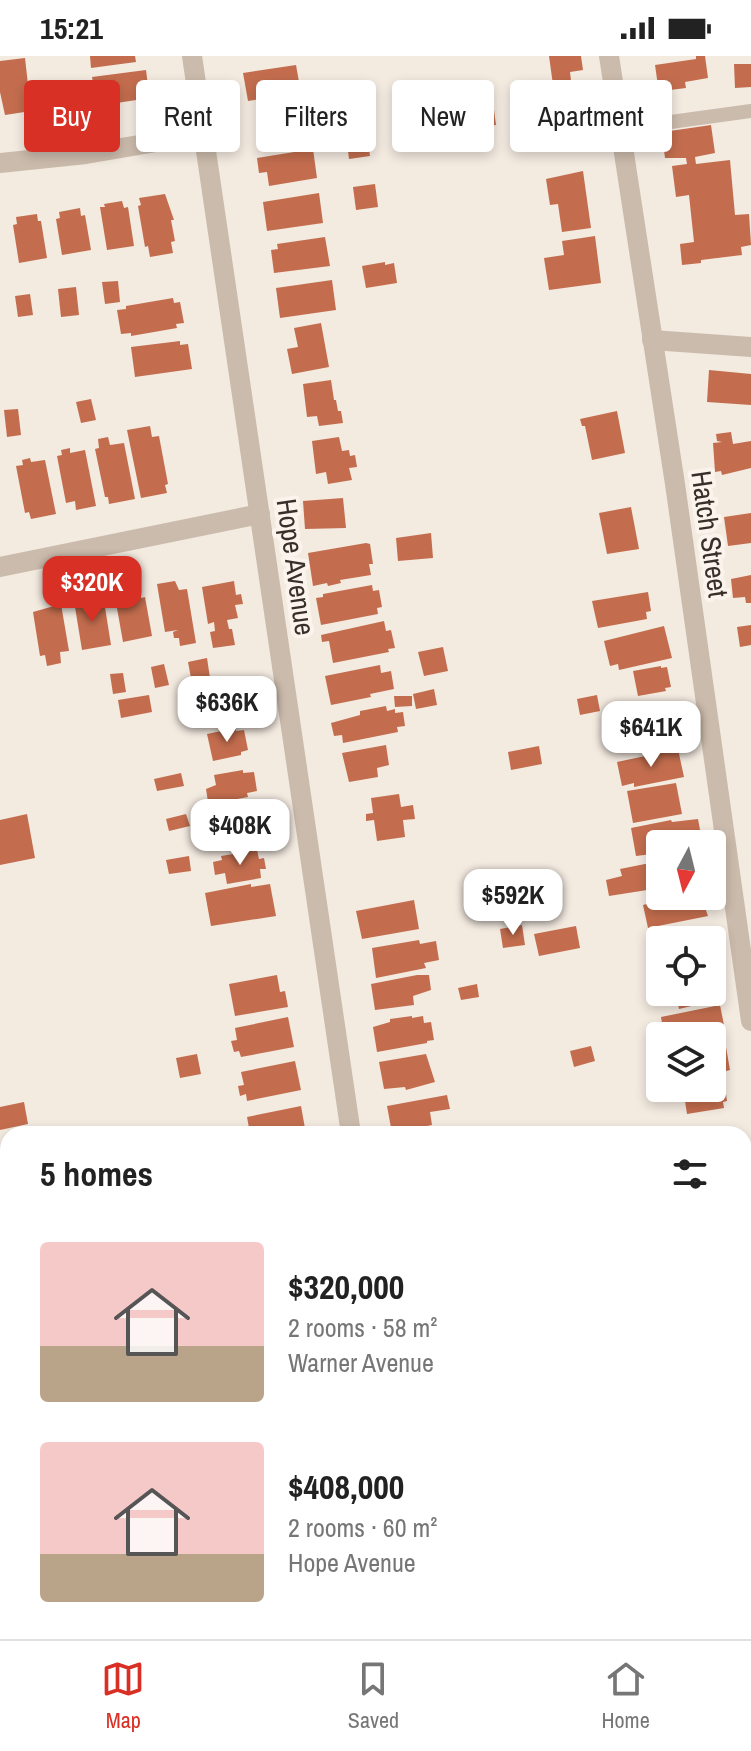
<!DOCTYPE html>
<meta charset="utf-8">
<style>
body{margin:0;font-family:"Archivo Narrow",sans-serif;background:#f6f6f6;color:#222;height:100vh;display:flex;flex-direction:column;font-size:30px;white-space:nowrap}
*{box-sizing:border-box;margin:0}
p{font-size:26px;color:#767676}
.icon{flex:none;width:44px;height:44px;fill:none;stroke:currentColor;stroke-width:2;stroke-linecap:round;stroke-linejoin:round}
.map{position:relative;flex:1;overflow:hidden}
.drawer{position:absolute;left:0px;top:1070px;width:752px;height:514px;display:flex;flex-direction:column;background:#fff;border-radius:24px 24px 0 0;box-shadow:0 4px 12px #0003}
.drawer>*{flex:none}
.top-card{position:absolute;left:24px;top:24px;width:704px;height:72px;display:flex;gap:16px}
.needle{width:52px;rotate:187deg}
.tools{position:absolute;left:646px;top:774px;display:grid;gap:16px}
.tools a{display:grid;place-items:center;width:80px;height:80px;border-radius:8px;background:#fff;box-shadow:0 4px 12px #0003;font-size:40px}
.price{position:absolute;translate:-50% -68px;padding:0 18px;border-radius:16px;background:#fff;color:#222;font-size:26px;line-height:52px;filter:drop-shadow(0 2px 4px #0008)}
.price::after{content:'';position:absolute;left:50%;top:48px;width:24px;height:18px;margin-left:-12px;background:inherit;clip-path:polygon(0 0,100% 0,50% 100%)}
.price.on{background:#d93025;color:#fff}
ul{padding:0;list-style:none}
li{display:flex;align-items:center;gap:24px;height:200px;padding:0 40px}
li span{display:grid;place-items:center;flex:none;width:224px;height:160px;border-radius:8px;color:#555}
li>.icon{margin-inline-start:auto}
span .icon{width:96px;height:96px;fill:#fffc;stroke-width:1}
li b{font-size:34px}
h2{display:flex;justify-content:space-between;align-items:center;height:96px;padding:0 40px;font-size:34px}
.chip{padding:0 28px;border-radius:8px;background:#fff;box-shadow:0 4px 12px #0003;font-size:28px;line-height:72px}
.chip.on{background:#d93025;color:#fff}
.status{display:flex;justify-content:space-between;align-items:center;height:56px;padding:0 40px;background:#fff;direction:ltr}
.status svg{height:22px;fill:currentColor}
.menu{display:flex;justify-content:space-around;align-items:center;height:112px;border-top:2px solid #e0e0e0;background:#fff;font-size:22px;color:#767676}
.menu a{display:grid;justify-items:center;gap:4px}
.menu .on{color:#d93025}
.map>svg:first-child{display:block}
.building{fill:#c36d4e}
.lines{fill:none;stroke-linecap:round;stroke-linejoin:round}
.service{stroke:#cbbbac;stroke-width:14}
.minor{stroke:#cbbbac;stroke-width:20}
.labels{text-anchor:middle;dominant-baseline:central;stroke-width:8;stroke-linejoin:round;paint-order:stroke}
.street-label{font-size:28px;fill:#392f2a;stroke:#faf4ec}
</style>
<div class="status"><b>15:21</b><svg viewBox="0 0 49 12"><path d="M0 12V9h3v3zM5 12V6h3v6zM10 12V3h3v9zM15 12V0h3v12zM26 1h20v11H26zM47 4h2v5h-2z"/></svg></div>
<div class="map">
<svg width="751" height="1583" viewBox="0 0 751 1583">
<rect width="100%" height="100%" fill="#f3eae0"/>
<!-- building -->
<g class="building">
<path d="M90,0H135L136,6L91,12Z"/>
<path d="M549,0H581L583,14L570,16L572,33L554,36Z"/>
<path d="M696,0H705L708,22L685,26L686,32L662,35L661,29L658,30L655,9L696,3Z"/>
<path d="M25,2L31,55L5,59L0,36V5Z"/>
<path d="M734,8H751V31L735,32Z"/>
<path d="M296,9L301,37L248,45L243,17Z"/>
<path d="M146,14L148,30L141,31L143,43L97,50L92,21Z"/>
<path d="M56,24L60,47L47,49L43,26Z"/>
<path d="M493,46L496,69L471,72L469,49Z"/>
<path d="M299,52V57L306,55L307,60L300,61L303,80L263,85L259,58Z"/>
<path d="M711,69L715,97L695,101L696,108L730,104L735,159L749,158L751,189L741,191L742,199L701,204V207L682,209L680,188L694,186L689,139L676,141L672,110L687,108L686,102H665L662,79L670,78V75Z"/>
<path d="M368,84L370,100L349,103L347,87Z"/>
<path d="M313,93L317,122L269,130L267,116L259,117L257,102Z"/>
<path d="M583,115L591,172L562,176L558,148L550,149L546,123Z"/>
<path d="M375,128L378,151L356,154L353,131Z"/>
<path d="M319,137L323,167L267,175L263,146Z"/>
<path d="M165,138L174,164H171L175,185L171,186L173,197L150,201L148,190L145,191L138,150L141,149L139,142Z"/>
<path d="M122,145L124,152L128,151L134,190L107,194L100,151H105L104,148Z"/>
<path d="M80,152L81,160L85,159L91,194L62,199L56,163L60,162L59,156Z"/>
<path d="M37,158L38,165H41L47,202L19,207L13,169L17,168L16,161Z"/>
<path d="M595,180L601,227L549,234L544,202L564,199L562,185Z"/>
<path d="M325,181L330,210L274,217L271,194L278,193L277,188Z"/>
<path d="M385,206V209L394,207L397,227L366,232L362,210Z"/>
<path d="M332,224L336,254L280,262L276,232Z"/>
<path d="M118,225L120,246L105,248L102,226Z"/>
<path d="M76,231L79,259L61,261L58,233Z"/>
<path d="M30,238L33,259L18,261L15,240Z"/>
<path d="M173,242L174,247L180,246L184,267L176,268L177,272L131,280V277L121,278L117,254L126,253V250Z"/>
<path d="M321,267L329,311L292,318L287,293L298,291L294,272Z"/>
<path d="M180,285V289L188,288L192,313L135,321L131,291Z"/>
<path d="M709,314L751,318V349L707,346Z"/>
<path d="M331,324L334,344H336L338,355H341L343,367L319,370L317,360L307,361L303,328Z"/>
<path d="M91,343L96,364L81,367L76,346Z"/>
<path d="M18,353L21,379L7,381L4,354Z"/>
<path d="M617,355L625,397L592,404L585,370H582L580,363Z"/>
<path d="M150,370L152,381L159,380L168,428L165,429L167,437L141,442L127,374Z"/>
<path d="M731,376L733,388L751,385V412L722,419L721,415L715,416L713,387L722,386L717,385L716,378Z"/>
<path d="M108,381L110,389L124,387L135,443L109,448L108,441H105L95,393L99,392L98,383Z"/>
<path d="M339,381L342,395L349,394L350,400L355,399L357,411L349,412L352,424L328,428L326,416L316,418L312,385Z"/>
<path d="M70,392V397L85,394L96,450L76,454L75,445L66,447L57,400L62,399L61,394Z"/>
<path d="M30,402L31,406L45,404L56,458L31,463L29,456L25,457L16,410L23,409L22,404Z"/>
<path d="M343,442L346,472L305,473L303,445Z"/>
<path d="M631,451L639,493L607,498L599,457Z"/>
<path d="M751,457V487L728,490L724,461Z"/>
<path d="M431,477L433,502L398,505L396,482Z"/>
<path d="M366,487L370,488L373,508H369L371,519L340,524L341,527L328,530L327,527L313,530L308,497Z"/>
<path d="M751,519V547H746L745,541L733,542L731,523Z"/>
<path d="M175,525L179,534L187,533L196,587L180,590L179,582H174L173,576L178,574L165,576L157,528Z"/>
<path d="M234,525L236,539L241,538L243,548L235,549L238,562L227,564L229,573H232L235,589L213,592L210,576L215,575L214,566L208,568L202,531Z"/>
<path d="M372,529L373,535L379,534L382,551L377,552L378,558L321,569L316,542L323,541V538Z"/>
<path d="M648,536L651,555L646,556L647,563L598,572L592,545Z"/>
<path d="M140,537L141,542L145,541L152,580L123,586L115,541Z"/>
<path d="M93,542L94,547L104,545L111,589L82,594L74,545Z"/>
<path d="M61,548L69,595L60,596L61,607L47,610L45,599L40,600L33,556Z"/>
<path d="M384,565L386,575L391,574L395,592L388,593L389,596L333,607L329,585L322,586L321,579Z"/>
<path d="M751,569V589L740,591L737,571Z"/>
<path d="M664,570L672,602L619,614L618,608L610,610L604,585Z"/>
<path d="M443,591L448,615L424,620L418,596Z"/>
<path d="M207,602L210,622L196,624L195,621L191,622L188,606Z"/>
<path d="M164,608L169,629L155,632L151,611Z"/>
<path d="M380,609L381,617L391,615L394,633L370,638L371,641L331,649L325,620Z"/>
<path d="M661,610V612L667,611L671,631L665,632L666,635L638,640L633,615Z"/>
<path d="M123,617L126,636L113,638L110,618Z"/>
<path d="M230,630L233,640L236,639L238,650L235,651L236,656L201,663L199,650L191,652L189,639Z"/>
<path d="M434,633L437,649L416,653L413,638Z"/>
<path d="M149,639L152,656L121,662L118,644Z"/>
<path d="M597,639L600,655L580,659L577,643Z"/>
<path d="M394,640H412V650L395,651Z"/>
<path d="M668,646L673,674L668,675L669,678L641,684L640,680L616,685L612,663L623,661L622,655Z"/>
<path d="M386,650L387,655L395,653V657L403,656L405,670L397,671L398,676L343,687L342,679L334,680L331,667L360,659V655Z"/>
<path d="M236,672V675L244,674L248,694L241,696V699L213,705L207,678Z"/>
<path d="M386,689L389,709L377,712L378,721L349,726L342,697Z"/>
<path d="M539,690L542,708L511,714L508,696Z"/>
<path d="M678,693L684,721L634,731V727L622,730L617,706Z"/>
<path d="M243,714V717L254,716L257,735L247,737L248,741L210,748L208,746L206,733L216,729L214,719Z"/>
<path d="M181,717L184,730L157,735L154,723Z"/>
<path d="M676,727L682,758L633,767L627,735Z"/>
<path d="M399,738L401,751L413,749L415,763L403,764L405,781L377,785L374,764L366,765V758L373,757L371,742Z"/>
<path d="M249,755L250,759L262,757L263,765H258L261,777L253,778V782L225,787L220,760Z"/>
<path d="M27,758L35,802L0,809V764Z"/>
<path d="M186,758L190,770L169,775L166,763Z"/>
<path d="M698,763L701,779L697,780L698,788H660V797L636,800L631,772L671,764L672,766Z"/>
<path d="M257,794L259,803L264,802L266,813H260L261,822L227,828L225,817L215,819L213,806L222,804L221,800Z"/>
<path d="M189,800L191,815L169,818L166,804Z"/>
<path d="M660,805V832L609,840L606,824L622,820L620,813Z"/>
<path d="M251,828V831L270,828L276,860L211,870L205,837Z"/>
<path d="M676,840H701L708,860L648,872L643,849Z"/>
<path d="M414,844L419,873L362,883L356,855Z"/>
<path d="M522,869L525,889L503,892L500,873Z"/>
<path d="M576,870L580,892L539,900L534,878Z"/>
<path d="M419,884L420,888L436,885L439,904L424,907L426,912L376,922L372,892Z"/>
<path d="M277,919L280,936L285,935L288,951L235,960L229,928Z"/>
<path d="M417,919H429L431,934L413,940L414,949L375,954L371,928Z"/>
<path d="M477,928L479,941L461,944L458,932Z"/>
<path d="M669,936H714L716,944L679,953L677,942L670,943Z"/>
<path d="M720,949L726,979L677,980L675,971L663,973L661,961Z"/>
<path d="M412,960V962L423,960L424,967L431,966L434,984L427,985V987L377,996L373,971L390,966V963Z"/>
<path d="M288,961L294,991L241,1001L239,995L234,996L231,985L237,984L235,972Z"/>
<path d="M591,990L595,1005L574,1011L570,995Z"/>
<path d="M719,990L726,991L730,1014L712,1019V991Z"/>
<path d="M197,998L201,1018L180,1022L176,1002Z"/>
<path d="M426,998L435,1026L406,1034L405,1031L384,1033L379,1006Z"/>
<path d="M295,1005L301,1034L247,1045L246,1038L240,1040L238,1030L244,1029L241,1016Z"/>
<path d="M724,1023L727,1045L723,1046L724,1052L687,1058L683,1032H712V1025Z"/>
<path d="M447,1039L450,1053L430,1056L432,1069L392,1077L387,1050Z"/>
<path d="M24,1046L28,1068L0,1074V1051Z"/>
<path d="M301,1050L306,1078H244L243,1073L249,1072L247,1061Z"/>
<path d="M744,1350H748L751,1366V1408L744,1409Z"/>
<path d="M744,1565H751V1583H708L707,1576H744Z"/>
<path d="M193,1576H214L215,1581L194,1583Z"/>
<path d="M251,1576H266L267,1583H251Z"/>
<path d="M560,1576H615V1579H620L621,1583H561Z"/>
<path d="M518,1578L519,1583H490V1581Z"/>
</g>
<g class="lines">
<!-- service -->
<path class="service" d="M620,73L751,55"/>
<!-- minor -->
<g class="minor">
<path d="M192,0L351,1078"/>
<path d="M609,0L675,428L751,965"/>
<path d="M0,107L86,98L203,78"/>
<path d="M652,284L751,291"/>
<path d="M0,511L260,458"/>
<path d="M744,1299L751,1298"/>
<path d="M0,1443L8,1442"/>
<path d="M463,1576V1583"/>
<path d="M659,1576L660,1583"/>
</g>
</g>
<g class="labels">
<!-- street labels -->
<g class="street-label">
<text transform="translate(710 478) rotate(82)">Hatch Street</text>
<text transform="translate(296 511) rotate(82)">Hope Avenue</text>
</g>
</g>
</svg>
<div class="tools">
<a><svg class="needle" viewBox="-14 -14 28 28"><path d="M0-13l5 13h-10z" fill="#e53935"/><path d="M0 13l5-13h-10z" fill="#767676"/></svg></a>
<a><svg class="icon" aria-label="locate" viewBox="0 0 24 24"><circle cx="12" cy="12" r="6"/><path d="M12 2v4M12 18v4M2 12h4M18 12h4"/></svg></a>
<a><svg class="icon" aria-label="layers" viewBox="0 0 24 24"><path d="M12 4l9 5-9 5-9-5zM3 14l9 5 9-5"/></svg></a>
</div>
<b class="price on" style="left:92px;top:568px">$320K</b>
<b class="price" style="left:227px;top:688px">$636K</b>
<b class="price" style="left:651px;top:713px">$641K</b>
<b class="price" style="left:240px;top:811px">$408K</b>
<b class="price" style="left:513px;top:881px">$592K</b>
<div class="top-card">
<a class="chip on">Buy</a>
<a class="chip">Rent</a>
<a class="chip">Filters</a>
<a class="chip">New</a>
<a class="chip">Apartment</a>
</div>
<section class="drawer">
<h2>5 homes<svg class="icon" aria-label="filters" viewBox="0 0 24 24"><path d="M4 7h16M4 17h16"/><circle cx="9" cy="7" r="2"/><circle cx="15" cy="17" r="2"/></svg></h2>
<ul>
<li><span style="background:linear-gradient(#f6c9c9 65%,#b9a48a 0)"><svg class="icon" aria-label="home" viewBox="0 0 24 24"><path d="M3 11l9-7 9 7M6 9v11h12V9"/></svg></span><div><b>$320,000</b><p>2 rooms · 58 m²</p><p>Warner Avenue</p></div></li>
<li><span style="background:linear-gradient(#f6c9c9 70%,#b9a48a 0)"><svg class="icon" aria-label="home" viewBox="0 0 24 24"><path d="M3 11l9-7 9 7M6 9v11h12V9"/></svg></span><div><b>$408,000</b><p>2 rooms · 60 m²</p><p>Hope Avenue</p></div></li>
</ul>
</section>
</div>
<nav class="menu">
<a class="on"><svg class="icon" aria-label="map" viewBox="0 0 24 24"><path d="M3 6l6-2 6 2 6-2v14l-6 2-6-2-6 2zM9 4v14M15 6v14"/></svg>Map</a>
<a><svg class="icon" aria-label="saved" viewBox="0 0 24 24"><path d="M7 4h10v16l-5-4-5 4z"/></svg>Saved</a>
<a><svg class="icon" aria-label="home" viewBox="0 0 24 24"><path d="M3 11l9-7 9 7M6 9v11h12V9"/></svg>Home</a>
</nav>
